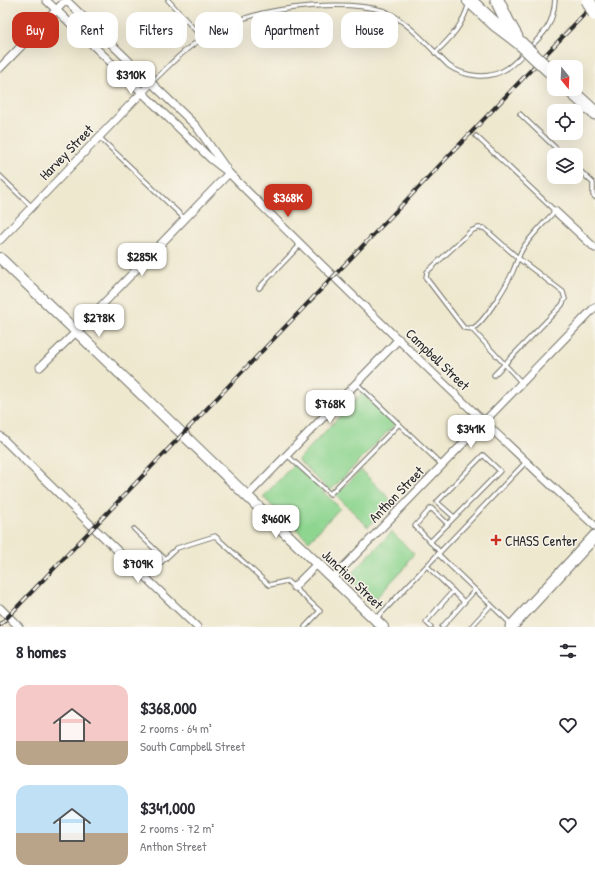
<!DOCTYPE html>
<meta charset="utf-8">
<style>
body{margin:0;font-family:"Patrick Hand",sans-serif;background:#f7f7f7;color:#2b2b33;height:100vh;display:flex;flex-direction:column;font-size:15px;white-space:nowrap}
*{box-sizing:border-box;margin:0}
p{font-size:13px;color:#7c7c81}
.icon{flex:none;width:22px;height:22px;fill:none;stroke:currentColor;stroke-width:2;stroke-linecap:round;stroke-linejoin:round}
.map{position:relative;height:627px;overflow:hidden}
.drawer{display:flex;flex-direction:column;background:#fff;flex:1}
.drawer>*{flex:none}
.guide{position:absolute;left:12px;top:12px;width:571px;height:36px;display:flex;gap:8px}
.needle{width:26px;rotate:162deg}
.tools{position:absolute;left:547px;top:60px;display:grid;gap:8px}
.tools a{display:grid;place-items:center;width:36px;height:36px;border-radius:8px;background:#fff;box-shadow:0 4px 16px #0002;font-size:20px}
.price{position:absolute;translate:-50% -34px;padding:0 9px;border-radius:8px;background:#fff;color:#222;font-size:13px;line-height:26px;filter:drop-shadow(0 1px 2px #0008)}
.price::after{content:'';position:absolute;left:50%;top:24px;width:12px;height:9px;margin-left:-6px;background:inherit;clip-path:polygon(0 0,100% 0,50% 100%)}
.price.active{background:#c8321e;color:#fff}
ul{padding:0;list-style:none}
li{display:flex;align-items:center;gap:12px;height:100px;padding:0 16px}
li span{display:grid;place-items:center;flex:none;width:112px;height:80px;border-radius:12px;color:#555}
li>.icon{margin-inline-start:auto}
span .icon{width:48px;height:48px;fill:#fffc;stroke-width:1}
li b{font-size:17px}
h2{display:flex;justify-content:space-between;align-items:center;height:48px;padding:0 16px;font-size:17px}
.chip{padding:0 14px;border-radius:12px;background:#fff;box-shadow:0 4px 16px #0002;font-size:14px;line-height:36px}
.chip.active{background:#c8321e;color:#fff}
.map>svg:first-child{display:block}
.green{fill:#8ed590;stroke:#5c805e}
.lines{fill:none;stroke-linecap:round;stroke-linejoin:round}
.lane-casing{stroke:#6f6d64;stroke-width:5.5}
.street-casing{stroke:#6f6d64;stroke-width:9}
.secondary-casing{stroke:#6f6d64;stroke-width:12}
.primary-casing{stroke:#6f6d64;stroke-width:13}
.highway-casing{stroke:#6f6d64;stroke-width:15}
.lane{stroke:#fff;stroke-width:3.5}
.street{stroke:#fff;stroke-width:7}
.secondary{stroke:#fff;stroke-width:10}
.primary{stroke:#fff;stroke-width:11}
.highway{stroke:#fff;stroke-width:13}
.rail-casing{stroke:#2b2b2b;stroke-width:4}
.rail{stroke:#f7f3e8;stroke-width:2.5;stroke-dasharray:8;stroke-linecap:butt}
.highway-bridge-casing{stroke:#6f6d64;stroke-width:15;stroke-linecap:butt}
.highway-bridge{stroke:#fff;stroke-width:13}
.poi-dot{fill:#c8321e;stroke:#f7f3e8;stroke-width:1.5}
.labels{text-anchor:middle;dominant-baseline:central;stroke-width:3;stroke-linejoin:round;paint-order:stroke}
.street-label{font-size:14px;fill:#2b2b2b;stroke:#f7f3e8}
.poi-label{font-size:14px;fill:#2b2b2b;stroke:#f7f3e8;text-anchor:start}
</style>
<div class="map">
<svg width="595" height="627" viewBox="0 0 595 627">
<rect width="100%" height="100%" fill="#f7f3e8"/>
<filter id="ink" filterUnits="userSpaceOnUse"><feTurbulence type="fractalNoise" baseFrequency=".025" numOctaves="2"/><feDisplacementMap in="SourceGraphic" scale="8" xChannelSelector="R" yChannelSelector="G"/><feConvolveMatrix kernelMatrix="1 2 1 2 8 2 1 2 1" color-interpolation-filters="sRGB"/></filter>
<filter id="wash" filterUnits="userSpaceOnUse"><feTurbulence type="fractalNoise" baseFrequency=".012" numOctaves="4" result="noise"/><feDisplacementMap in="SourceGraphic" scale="16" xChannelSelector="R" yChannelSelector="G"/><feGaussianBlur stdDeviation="0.9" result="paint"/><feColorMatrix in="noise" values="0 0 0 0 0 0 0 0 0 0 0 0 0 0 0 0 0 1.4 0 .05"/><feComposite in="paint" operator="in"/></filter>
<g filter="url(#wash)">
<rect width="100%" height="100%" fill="#eee8cf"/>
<!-- green -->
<g class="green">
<path d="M362,393L395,424L330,491L298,460Z"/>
<path d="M294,464L340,508L309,541L263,497Z"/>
<path d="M361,470L393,502L368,527L336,495Z"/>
<path d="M392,532L414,554L407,562L408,564L372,602L347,578Z"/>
</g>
</g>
<g filter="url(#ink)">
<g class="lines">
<!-- lane casing -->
<g class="lane-casing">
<g id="lane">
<path d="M168,0L203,39"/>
<path d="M529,48C546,32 553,24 555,0"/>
<path d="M435,53C451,38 463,25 469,3"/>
<path d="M151,83C165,70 178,55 194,44C207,36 222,27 237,21C274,6 347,0 385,11C411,24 429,47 449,66C465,77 489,80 506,69C513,65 519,58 525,52"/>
<path d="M520,114L563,155"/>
<path d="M476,136L555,211C545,222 534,233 525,245C519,253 517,262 513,271C508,283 484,323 473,328C470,329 467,328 464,328L426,278L427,272L471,231L478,228H484L518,258L563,292L565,299L562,305L494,375"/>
<path d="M99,137L185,219"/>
<path d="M576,167L593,183V195L595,197"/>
<path d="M0,176L32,207"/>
<path d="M259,288L300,245"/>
<path d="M471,328L522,383"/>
<path d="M356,383L442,465"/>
<path d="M287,455L330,494L399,424"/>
<path d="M134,529L165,559"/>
<path d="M430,542L500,471L483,455L437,502L454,517"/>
<path d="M440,552L415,526L431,508L448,524"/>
<path d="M438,554L491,605L471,627"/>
<path d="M427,566L453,591L426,622L431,627"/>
<path d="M145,577L177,548L215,536L269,585L287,581L320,611L305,627"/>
<path d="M453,591L464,602"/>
<path d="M491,605L512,625"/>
<path d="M376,619L526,462"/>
<path d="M442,627L475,590"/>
</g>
</g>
<!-- street casing -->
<g class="street-casing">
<g id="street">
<path d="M46,0L211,159L229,173C349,293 471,411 595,526"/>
<path d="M66,0L196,126L226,168"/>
<path d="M0,68L66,0"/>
<path d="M555,211L595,248"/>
<path d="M0,240L151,83"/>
<path d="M40,367L76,332L229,173"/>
<path d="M0,436L93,527L197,627"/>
<path d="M247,496L399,339"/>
<path d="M333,578L595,307"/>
<path d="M294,587L317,564"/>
<path d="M0,608L19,627"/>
</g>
</g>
<!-- secondary casing -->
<g class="secondary-casing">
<path id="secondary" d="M0,258L383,627"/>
</g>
<!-- primary casing -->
<g class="primary-casing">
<path id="primary" d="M511,627L595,536"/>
</g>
<!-- highway casing -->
<g class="highway-casing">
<g id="highway">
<path d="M469,0L495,24L520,43"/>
<path d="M497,0L508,23L516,37"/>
<path d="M569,89L595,113"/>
</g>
</g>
<!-- lane -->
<use href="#lane" class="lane"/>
<!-- street -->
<use href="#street" class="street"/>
<!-- secondary -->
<use href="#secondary" class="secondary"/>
<!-- primary -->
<use href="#primary" class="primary"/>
<!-- highway -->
<use href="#highway" class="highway"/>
<!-- rail casing -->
<g class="rail-casing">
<path id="rail" d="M0,625L595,3"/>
</g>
<!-- rail -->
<use href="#rail" class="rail"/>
<!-- highway-bridge casing -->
<g class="highway-bridge-casing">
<g id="highway-bridge">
<path d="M588,0L595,14"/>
<path d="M520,43L554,75"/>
</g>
</g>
<!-- highway-bridge -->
<use href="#highway-bridge" class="highway-bridge"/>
</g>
</g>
<!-- markers -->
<path class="poi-dot" d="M494 534h4v4h4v4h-4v4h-4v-4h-4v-4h4z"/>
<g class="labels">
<!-- street labels -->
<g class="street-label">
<text transform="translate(66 152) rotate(-46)">Harvey Street</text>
<text transform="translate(438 359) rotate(44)">Campbell Street</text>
<text transform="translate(396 494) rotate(-46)">Anthon Street</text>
<text transform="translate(353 579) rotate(44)">Junction Street</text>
</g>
<!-- poi labels -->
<g class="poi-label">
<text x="505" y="540">CHASS Center</text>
</g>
</g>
</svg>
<div class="tools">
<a><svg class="needle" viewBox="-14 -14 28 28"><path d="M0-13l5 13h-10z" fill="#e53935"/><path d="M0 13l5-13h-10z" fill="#7c7c81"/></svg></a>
<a><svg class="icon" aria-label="locate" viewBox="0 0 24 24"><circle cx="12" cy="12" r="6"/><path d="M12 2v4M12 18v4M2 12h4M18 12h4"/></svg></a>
<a><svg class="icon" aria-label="layers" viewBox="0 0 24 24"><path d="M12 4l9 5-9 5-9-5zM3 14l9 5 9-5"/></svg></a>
</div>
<b class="price" style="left:131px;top:95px">$310K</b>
<b class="price active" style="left:288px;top:218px">$368K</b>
<b class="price" style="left:142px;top:277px">$285K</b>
<b class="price" style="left:99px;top:338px">$278K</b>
<b class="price" style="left:330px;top:424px">$768K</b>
<b class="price" style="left:471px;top:449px">$341K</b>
<b class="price" style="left:276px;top:539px">$460K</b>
<b class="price" style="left:138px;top:584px">$709K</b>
<div class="guide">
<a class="chip active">Buy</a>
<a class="chip">Rent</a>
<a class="chip">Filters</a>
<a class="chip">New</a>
<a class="chip">Apartment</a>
<a class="chip">House</a>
</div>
</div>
<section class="drawer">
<h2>8 homes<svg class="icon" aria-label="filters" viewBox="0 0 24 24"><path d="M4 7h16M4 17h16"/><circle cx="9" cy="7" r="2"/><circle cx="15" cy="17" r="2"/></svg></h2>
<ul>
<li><span style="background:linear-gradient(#f6c9c9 70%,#b9a48a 0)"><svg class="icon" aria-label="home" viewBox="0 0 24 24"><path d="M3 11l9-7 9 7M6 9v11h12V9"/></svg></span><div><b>$368,000</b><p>2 rooms · 64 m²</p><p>South Campbell Street</p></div><svg class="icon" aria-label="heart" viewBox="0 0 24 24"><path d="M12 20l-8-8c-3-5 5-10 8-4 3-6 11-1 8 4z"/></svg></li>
<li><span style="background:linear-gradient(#bfe0f5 60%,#b9a48a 0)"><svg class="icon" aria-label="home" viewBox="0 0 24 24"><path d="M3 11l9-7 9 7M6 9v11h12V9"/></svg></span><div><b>$341,000</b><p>2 rooms · 72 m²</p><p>Anthon Street</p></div><svg class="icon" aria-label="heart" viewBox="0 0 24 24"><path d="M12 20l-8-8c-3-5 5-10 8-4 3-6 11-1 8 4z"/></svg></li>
</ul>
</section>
